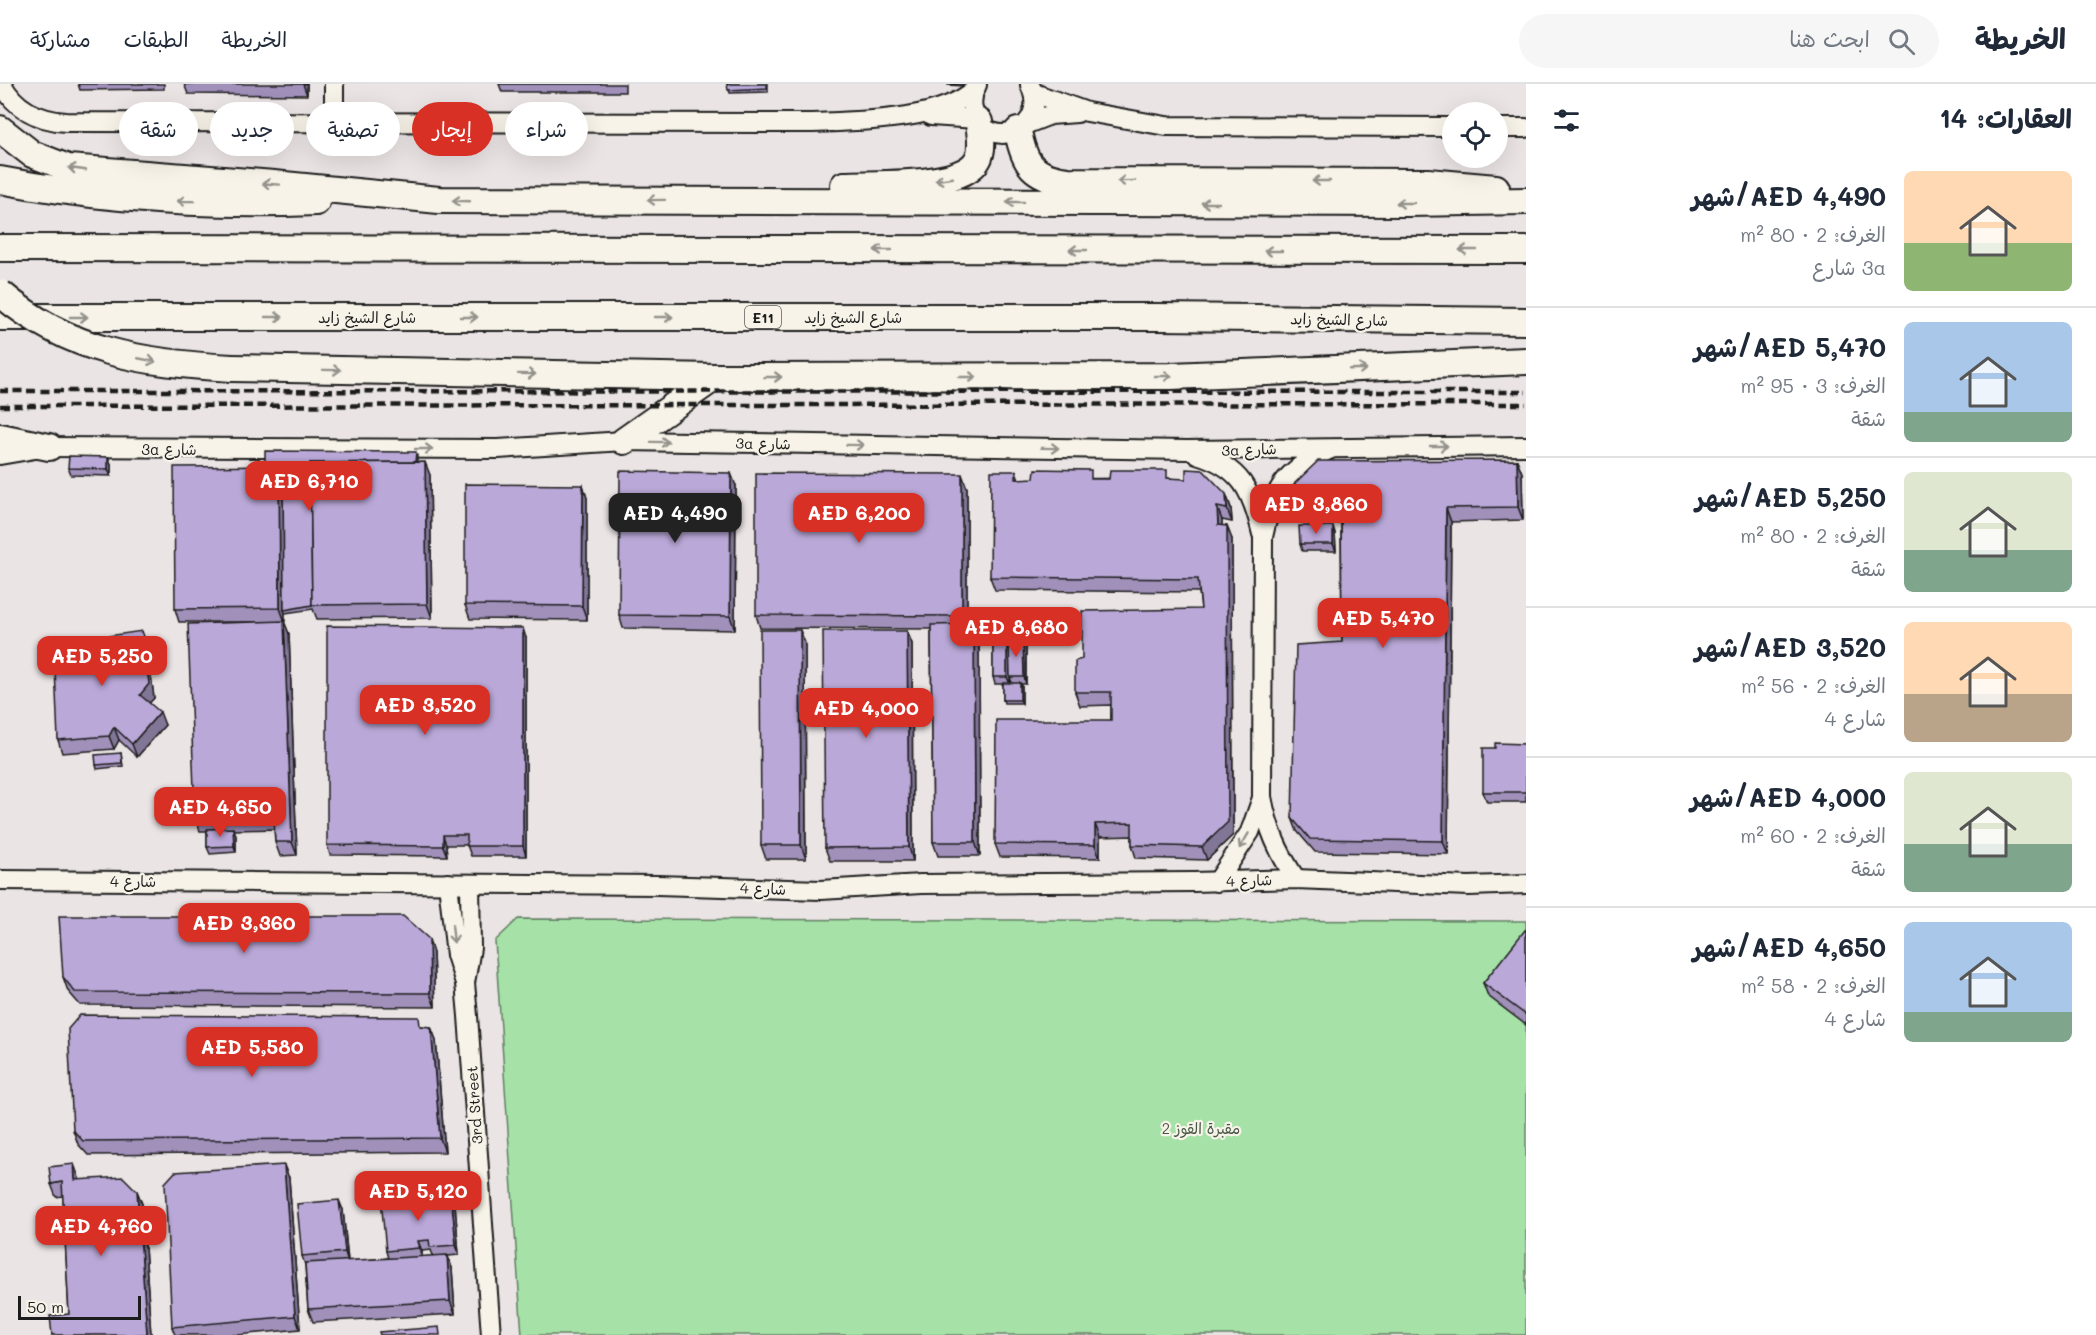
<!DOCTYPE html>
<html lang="ar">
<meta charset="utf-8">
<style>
body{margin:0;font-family:Mali,"Playpen Sans Arabic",sans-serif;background:#f6f6f7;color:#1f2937;direction:rtl;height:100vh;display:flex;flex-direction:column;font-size:22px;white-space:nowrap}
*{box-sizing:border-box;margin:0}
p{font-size:20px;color:#747a83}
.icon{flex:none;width:33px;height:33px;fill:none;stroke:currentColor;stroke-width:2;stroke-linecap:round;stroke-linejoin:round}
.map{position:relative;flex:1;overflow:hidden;direction:ltr}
.panel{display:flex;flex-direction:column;background:#fff;width:570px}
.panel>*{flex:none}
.banner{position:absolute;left:18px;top:18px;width:570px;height:54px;direction:rtl;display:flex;gap:12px}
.fabs{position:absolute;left:1442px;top:18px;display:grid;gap:12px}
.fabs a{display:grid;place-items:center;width:66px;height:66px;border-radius:50%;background:#fff;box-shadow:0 6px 24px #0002;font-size:30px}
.scale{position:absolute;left:18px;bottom:15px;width:123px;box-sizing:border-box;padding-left:6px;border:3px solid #1c1c1c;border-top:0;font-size:16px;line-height:21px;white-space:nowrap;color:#1c1c1c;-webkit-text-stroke:4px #f7f3e8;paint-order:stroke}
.price{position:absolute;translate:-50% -51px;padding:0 14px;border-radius:12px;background:#d93025;color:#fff;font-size:20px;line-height:39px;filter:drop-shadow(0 2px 3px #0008)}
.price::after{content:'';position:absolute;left:50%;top:36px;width:18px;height:14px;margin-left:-9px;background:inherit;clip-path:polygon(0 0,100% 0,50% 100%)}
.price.current{background:#222;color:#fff}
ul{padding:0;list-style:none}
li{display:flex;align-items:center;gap:18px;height:150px;padding:0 24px}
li+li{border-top:2px solid #e0e1e3}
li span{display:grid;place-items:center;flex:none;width:168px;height:120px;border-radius:9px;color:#555}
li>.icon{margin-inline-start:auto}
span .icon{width:72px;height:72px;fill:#fffc;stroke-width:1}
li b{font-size:26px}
h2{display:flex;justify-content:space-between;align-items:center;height:72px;padding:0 24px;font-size:26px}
.chip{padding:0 21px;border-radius:27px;background:#fff;box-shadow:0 6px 24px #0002;font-size:21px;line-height:54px}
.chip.current{background:#d93025;color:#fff}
header{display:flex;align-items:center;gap:36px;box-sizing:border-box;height:84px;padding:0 30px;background:#fff;border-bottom:2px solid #e0e1e3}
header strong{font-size:28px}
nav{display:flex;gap:33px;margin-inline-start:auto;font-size:21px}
.search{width:420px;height:54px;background:#f6f6f7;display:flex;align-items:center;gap:15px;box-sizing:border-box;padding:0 21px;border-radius:33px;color:#747a83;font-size:22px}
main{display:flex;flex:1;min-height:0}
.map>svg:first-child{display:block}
.green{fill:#a6e2a8;stroke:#617f62;stroke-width:1.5}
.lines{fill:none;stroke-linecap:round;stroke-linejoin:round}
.minor-casing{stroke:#1c1c1c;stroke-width:22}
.highway-casing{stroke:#1c1c1c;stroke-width:30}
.minor{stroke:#f7f3e8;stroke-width:18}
.highway{stroke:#f7f3e8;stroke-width:26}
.rail{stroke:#1c1c1c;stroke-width:4.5;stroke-dasharray:9 4.5;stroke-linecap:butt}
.highway-bridge-casing{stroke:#1c1c1c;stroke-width:30;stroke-linecap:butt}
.highway-bridge{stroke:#f7f3e8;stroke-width:26}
.wall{fill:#a090ba;stroke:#1c1c1c;stroke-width:1.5;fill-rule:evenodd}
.shaded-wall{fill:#827697;stroke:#1c1c1c;stroke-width:1.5}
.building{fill:#baa8d8;stroke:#1c1c1c;stroke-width:1.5}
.oneway{stroke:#94928c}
.labels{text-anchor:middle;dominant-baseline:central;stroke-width:4.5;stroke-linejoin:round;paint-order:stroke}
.shield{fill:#f7f3e8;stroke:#5e5c59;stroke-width:1.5}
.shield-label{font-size:14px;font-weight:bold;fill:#1c1c1c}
.street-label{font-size:15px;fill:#1c1c1c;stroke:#f7f3e8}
.park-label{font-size:15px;fill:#455746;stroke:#f7f3e8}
</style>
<header>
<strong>الخريطة</strong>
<div class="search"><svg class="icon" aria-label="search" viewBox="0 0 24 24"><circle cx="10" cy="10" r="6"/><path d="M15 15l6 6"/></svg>ابحث هنا</div>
<nav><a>الخريطة</a><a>الطبقات</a><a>مشاركة</a></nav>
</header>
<main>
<section class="panel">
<h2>العقارات: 14<svg class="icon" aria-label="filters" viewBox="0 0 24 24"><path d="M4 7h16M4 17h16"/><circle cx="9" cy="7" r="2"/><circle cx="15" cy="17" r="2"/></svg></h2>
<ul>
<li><span style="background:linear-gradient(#ffd9b3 60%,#8fb573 0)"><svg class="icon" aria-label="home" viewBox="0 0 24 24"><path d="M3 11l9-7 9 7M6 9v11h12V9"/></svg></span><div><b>AED 4,490/شهر</b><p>الغرف: 2 · 80 m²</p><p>3a شارع</p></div></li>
<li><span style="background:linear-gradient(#a9c7e8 75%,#7fa58c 0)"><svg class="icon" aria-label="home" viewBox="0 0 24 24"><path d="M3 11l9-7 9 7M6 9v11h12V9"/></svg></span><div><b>AED 5,470/شهر</b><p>الغرف: 3 · 95 m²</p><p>شقة</p></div></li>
<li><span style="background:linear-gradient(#dfe7d0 65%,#7fa58c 0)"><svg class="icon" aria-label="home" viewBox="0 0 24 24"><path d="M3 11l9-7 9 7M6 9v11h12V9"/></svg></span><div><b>AED 5,250/شهر</b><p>الغرف: 2 · 80 m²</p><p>شقة</p></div></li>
<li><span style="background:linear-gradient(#ffd9b3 60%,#b9a48a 0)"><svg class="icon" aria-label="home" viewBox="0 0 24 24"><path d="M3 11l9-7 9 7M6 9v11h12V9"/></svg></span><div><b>AED 3,520/شهر</b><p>الغرف: 2 · 56 m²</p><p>شارع 4</p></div></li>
<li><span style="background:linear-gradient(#dfe7d0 60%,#7fa58c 0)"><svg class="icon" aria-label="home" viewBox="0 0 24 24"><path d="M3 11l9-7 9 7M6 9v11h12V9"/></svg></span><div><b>AED 4,000/شهر</b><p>الغرف: 2 · 60 m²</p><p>شقة</p></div></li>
<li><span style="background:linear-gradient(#a9c7e8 75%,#7fa58c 0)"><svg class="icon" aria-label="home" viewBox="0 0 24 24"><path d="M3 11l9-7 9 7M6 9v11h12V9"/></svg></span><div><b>AED 4,650/شهر</b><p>الغرف: 2 · 58 m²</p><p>شارع 4</p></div></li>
</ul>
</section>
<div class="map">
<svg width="1526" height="1251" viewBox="0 0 1526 1251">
<rect width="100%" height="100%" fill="#ebe4e5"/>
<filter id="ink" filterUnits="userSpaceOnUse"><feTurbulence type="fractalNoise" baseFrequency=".0167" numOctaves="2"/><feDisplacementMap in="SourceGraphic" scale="12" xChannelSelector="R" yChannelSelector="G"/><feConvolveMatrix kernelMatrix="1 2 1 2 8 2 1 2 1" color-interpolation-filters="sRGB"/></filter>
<g filter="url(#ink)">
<!-- green -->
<path class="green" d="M518,835L1526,837V1251H522L495,857Z"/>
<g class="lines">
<!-- minor casing -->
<g class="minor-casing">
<g id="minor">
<path d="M2,0C15,25 39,36 66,38L809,39C855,37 941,38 975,5"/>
<path d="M977,1C972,10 971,20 974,29C990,70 1051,45 1030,1"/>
<path d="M1034,9L1087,28L1166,42L1452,43"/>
<path d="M931,32L977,35"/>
<path d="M334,40V0"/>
<path d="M1027,40L1050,31L1077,29"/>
<path d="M1497,44H1526"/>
<path d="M38,363L498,365L624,357L1187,366L1526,362"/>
<path d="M1197,370C1241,383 1252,407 1262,450"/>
<path d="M0,371L35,365"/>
<path d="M1296,795C1278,768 1268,745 1262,713L1263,453C1273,405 1285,385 1331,365"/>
<path d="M0,796L657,801L821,806L921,800L1194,798L1296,795L1469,802L1526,800"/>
<path d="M1217,798L1250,748L1262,714"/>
<path d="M448,799L456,871L465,899L468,932L491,1251"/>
<path d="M465,899L471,864L470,800"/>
</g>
</g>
<!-- highway casing -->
<g class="highway-casing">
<g id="highway">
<path d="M0,45L32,70L68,84L274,100L439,116L1408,119L1526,117"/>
<path d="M1018,47C1024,80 1033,93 1068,97L1428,98L1496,104"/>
<path d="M0,96C104,116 211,122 316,118"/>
<path d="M844,101C875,99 963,105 978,75C984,64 980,49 979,38"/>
<path d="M0,164L1526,166"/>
<path d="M0,233H1158L1526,237"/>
<path d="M232,284L715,293L1171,292L1526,277"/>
<path d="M0,353L49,363"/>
<path d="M624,357L715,293"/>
</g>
</g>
<!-- minor -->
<use href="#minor" class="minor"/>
<!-- highway -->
<use href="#highway" class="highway"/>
<!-- rail -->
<g class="rail">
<path d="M0,307L1526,308"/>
<path d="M0,322L1526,320"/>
</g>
<!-- highway-bridge casing -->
<g class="highway-bridge-casing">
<path id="highway-bridge" d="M0,209C70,269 144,279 232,284"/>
</g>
<!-- highway-bridge -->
<use href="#highway-bridge" class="highway-bridge"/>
</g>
<!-- wall -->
<g class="wall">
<path d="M78,0H164V5L80,6Z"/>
<path d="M184,0H307V11L188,10Z"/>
<path d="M499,0H625V8H502Z"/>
<path d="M727,0H768V8L730,9Z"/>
<path d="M948,0H963V2L948,1Z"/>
<path d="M417,371V378L430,391L432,534L317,535L313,525L285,529L284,538L289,550L297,771L280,772L275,758L274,745L234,746L236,751V768L210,770L207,763V747H200L195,734L260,538H179L175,525L265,382Z"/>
<path d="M108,373L111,380V392L71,391L68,384Z"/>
<path d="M1517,376L1522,389L1523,436L1451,438L1448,770L1315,768L1297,747L1292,734L1342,558L1341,439H1302L1297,426Z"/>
<path d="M1016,387L1019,395L1170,394L1226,410L1231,424L1232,438L1222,436V441L1232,455L1233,751L1207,776L1136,774L1132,761V752L1100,753V774L1000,773L995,760L1111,636V621L1080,622L1075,608L1082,575L1201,525L1199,508L995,506L990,493Z"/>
<path d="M583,401L587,414V536L470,535L465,521Z"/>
<path d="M736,402L735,546L623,544L619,531Z"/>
<path d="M967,404V540L979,554L980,772H938L933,758L931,545L760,544L756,531Z"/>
<path d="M1335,449L1336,467H1302L1300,460Z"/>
<path d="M907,547L912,560L913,777H830L825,764Z"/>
<path d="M526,554V772H471L467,761H446L447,772L330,771L327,761Z"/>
<path d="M993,556H1007L1010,563L1009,556H1023L1026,563V600H1021L1022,602V619H1004L1003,616V600H995L993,593ZM1010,566V593L1012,599H1010Z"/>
<path d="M805,559L806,775H766L761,761Z"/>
<path d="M147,561L154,614L149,619L165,641L137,673L119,656L114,665L62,669L58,656Z"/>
<path d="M1526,660V718H1487L1483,708L1495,664Z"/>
<path d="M121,669L123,682L97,685L96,681Z"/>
<path d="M1526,846V941L1488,912L1483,899Z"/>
<path d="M433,869L435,923L80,921L68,907L63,893Z"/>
<path d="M422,942L431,943L436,956L445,1068L88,1071L78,1060L73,1046Z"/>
<path d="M79,1094V1096L137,1107L142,1120L151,1251H52L69,1230L63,1112L56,1113L51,1100Z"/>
<path d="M289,1094L300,1245L238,1251H175L172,1243Z"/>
<path d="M455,1120L459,1171L448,1172L452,1184L455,1230L313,1238L308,1225L305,1181L302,1172L343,1126L348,1177L388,1174L386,1167ZM431,1166L433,1172L422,1173V1167Z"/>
</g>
<!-- shaded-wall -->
<g class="shaded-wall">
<path d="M303,0H307V11Z"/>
<path d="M108,373L111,380V392L108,385Z"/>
<path d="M1517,376L1522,389L1523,436L1518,423Z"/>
<path d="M425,378L430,391L432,534L427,520Z"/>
<path d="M279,382L284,396V526L285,529V538L280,524Z"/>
<path d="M731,389L736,402L735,546L730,532Z"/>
<path d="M962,390L967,404V545L962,532Z"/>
<path d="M583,401L587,414V536L582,522Z"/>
<path d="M1226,410L1231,424L1232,438L1227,425Z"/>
<path d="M1217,423L1222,436V454L1218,441Z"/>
<path d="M1446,424L1451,438L1448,770L1443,757Z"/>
<path d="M1227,442L1232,455L1233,751L1207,776L1202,763Z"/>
<path d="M1333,442L1335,449L1336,467L1333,460Z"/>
<path d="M284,537L289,550L297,771L292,758Z"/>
<path d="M974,540L979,554L980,772L975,758Z"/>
<path d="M523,544L526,554V772L523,762Z"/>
<path d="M800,546L805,559L806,775L801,761Z"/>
<path d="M142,547L147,561L154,614L145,624L140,611Z"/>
<path d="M907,547L912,560L913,777L909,763Z"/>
<path d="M1007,556L1010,563V600L1007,593Z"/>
<path d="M1023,556L1026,563V600L1024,593Z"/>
<path d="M1020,599L1022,602V619L1020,616Z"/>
<path d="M160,628L165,641L137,673L132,660Z"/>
<path d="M114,643L119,656L114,665L109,652Z"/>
<path d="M1095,740L1100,753V774L1095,761Z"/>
<path d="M233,744L236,751V768L234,762Z"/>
<path d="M443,751L446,761L447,772L443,762Z"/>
<path d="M429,855L433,869L435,923L430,909Z"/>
<path d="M431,943L436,956L445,1068L440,1054Z"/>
<path d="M74,1080L79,1094L80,1110L75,1096Z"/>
<path d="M284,1081L289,1094L300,1245L295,1232Z"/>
<path d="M137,1107L142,1120L151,1251H147V1250Z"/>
<path d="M451,1110L455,1120L459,1171L456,1161Z"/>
<path d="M339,1116L343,1126L348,1178L345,1168Z"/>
<path d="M418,1157L422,1167V1174L419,1164Z"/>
<path d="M447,1171L452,1184L455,1230L450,1217Z"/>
</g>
<!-- building -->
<g class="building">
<path d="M727,0H767V4L728,6Z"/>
<path d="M265,367L416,368L415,378L310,379L312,521L284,526L283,392L279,382H265Z"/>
<path d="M69,372L108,373V385L68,384Z"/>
<path d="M1517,376L1518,423L1446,424L1443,757L1310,755L1292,734L1296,561L1342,558L1341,425L1297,426L1295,399L1318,377Z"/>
<path d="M425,378L427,520L312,521L310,379Z"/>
<path d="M279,382L280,524L175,525L174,383Z"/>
<path d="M1035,385L1091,386V395H1109L1110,386H1167V394L1186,395V385L1203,386L1226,410L1227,425L1217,423L1218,441L1227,442L1228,738L1202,763L1132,761V739L1095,740V761L995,760L996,636H1111V608H1075V577L1082,575V527L1201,525L1198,495L990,493L991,387H1016V395L1034,394Z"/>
<path d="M620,387L731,389L730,532L619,531Z"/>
<path d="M756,389L962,390V532L756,531Z"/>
<path d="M465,400L583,401L582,522L465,521Z"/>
<path d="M1299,442H1333V460H1300Z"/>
<path d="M284,537L292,758H275L274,731L195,734L188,540Z"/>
<path d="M974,540L975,758H933L931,541Z"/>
<path d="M327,542L523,544V762H467V751H443V762L327,761Z"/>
<path d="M760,546H800L801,761H761Z"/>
<path d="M142,547L149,600L140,611L160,628L132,660L114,643L109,652L58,656L54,560Z"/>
<path d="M823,547H907L909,763L825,764Z"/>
<rect x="993" y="556" width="14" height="37"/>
<path d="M1009,556H1023L1024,593H1010Z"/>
<rect x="1003" y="599" width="17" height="17"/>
<path d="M1495,659L1526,660V708H1483V664H1495Z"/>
<path d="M121,669L122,679L96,681L95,671Z"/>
<path d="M233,744L234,762L207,763V745Z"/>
<path d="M59,832H403L429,855L430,909L75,908L63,893Z"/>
<path d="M1525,846H1526V931L1483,899Z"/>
<path d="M80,931L419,933L420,942L431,943L440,1054L83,1057L73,1046L68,945Z"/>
<path d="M74,1080L75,1096L123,1093L137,1107L147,1250L124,1251H52L50,1232L69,1230L62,1098L51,1100L49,1083Z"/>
<path d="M284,1081L295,1232L172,1243L165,1099L175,1088Z"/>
<path d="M451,1110L456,1161L430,1163L429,1156L418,1157L419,1164L386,1167L381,1115Z"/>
<path d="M339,1116L345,1168L302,1172L297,1120Z"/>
<path d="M447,1171L450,1217L308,1225L305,1179Z"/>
<path d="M439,1243L440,1251H380L379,1248Z"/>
</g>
<!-- one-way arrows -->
<defs><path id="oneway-shaft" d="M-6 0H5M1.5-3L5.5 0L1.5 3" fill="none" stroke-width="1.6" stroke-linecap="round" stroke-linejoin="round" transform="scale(1.5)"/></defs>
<g class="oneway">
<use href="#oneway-shaft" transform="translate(77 85) rotate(-172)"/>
<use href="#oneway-shaft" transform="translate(944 95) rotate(172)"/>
<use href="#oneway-shaft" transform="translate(1126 97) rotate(179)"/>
<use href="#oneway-shaft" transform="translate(1321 97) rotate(-180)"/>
<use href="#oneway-shaft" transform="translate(271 100) rotate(-176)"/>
<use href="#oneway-shaft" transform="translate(656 116) rotate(179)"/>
<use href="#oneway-shaft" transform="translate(186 117) rotate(-179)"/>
<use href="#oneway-shaft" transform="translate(461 117) rotate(-178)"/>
<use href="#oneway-shaft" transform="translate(1015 118) rotate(-180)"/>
<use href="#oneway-shaft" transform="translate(1210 119) rotate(-180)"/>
<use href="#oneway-shaft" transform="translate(1405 119) rotate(180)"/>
<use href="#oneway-shaft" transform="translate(883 166) rotate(-180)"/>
<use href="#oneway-shaft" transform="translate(1078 166) rotate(-180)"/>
<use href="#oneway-shaft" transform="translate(1468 166) rotate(180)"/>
<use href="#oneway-shaft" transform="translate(1273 167) rotate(-180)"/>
<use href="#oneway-shaft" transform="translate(79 233)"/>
<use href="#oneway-shaft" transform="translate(274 233)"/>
<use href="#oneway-shaft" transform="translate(469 233)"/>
<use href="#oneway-shaft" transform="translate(664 233)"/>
<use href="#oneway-shaft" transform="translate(147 276) rotate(11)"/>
<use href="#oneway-shaft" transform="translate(1358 285) rotate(-2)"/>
<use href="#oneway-shaft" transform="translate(332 286) rotate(1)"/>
<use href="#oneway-shaft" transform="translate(527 290) rotate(1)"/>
<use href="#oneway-shaft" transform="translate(1163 292)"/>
<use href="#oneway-shaft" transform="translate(773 293)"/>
<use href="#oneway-shaft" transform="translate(968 293)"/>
<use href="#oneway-shaft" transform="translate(660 358) rotate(1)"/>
<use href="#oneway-shaft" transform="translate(855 361) rotate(1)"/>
<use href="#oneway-shaft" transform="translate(1439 362)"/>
<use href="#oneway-shaft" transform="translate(1050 364) rotate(1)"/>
<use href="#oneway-shaft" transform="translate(424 365)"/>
<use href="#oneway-shaft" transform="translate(1244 757) rotate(121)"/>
<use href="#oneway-shaft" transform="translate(453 850) rotate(84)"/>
</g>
</g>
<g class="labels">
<!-- shield labels -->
<rect class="shield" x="745" y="222" width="36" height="22" rx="4.5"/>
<g class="shield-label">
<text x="763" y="233">E11</text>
</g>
<!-- street labels -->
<g class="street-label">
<text x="367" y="233">شارع الشيخ زايد</text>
<text x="853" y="233">شارع الشيخ زايد</text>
<text transform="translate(1339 235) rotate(1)">شارع الشيخ زايد</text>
<text transform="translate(763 359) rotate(1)">3a شارع</text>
<text x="169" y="365">3a شارع</text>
<text transform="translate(1249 365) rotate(-2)">3a شارع</text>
<text transform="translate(1249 796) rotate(-2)">شارع 4</text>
<text x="133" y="797">شارع 4</text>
<text transform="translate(763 804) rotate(2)">شارع 4</text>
<text transform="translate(474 1021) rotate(-94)">3rd Street</text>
</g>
<!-- park labels -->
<g class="park-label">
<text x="1201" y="1044">مقبرة القوز 2</text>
</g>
</g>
</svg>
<div class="fabs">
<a><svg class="icon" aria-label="locate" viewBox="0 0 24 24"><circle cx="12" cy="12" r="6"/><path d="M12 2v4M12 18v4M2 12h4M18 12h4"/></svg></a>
</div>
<div class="scale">50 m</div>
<b class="price" style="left:309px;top:428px">AED 6,710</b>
<b class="price" style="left:1316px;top:451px">AED 3,860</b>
<b class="price current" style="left:675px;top:460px">AED 4,490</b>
<b class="price" style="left:859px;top:460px">AED 6,200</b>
<b class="price" style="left:1383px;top:565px">AED 5,470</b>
<b class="price" style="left:1016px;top:574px">AED 8,680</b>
<b class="price" style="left:102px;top:603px">AED 5,250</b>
<b class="price" style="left:425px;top:652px">AED 3,520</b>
<b class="price" style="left:866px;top:655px">AED 4,000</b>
<b class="price" style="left:220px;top:754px">AED 4,650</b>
<b class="price" style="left:244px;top:870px">AED 3,360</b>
<b class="price" style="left:252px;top:994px">AED 5,580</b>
<b class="price" style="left:418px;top:1138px">AED 5,120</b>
<b class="price" style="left:101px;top:1173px">AED 4,760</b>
<div class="banner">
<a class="chip">شراء</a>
<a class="chip current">إيجار</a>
<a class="chip">تصفية</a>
<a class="chip">جديد</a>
<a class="chip">شقة</a>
</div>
</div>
</main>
